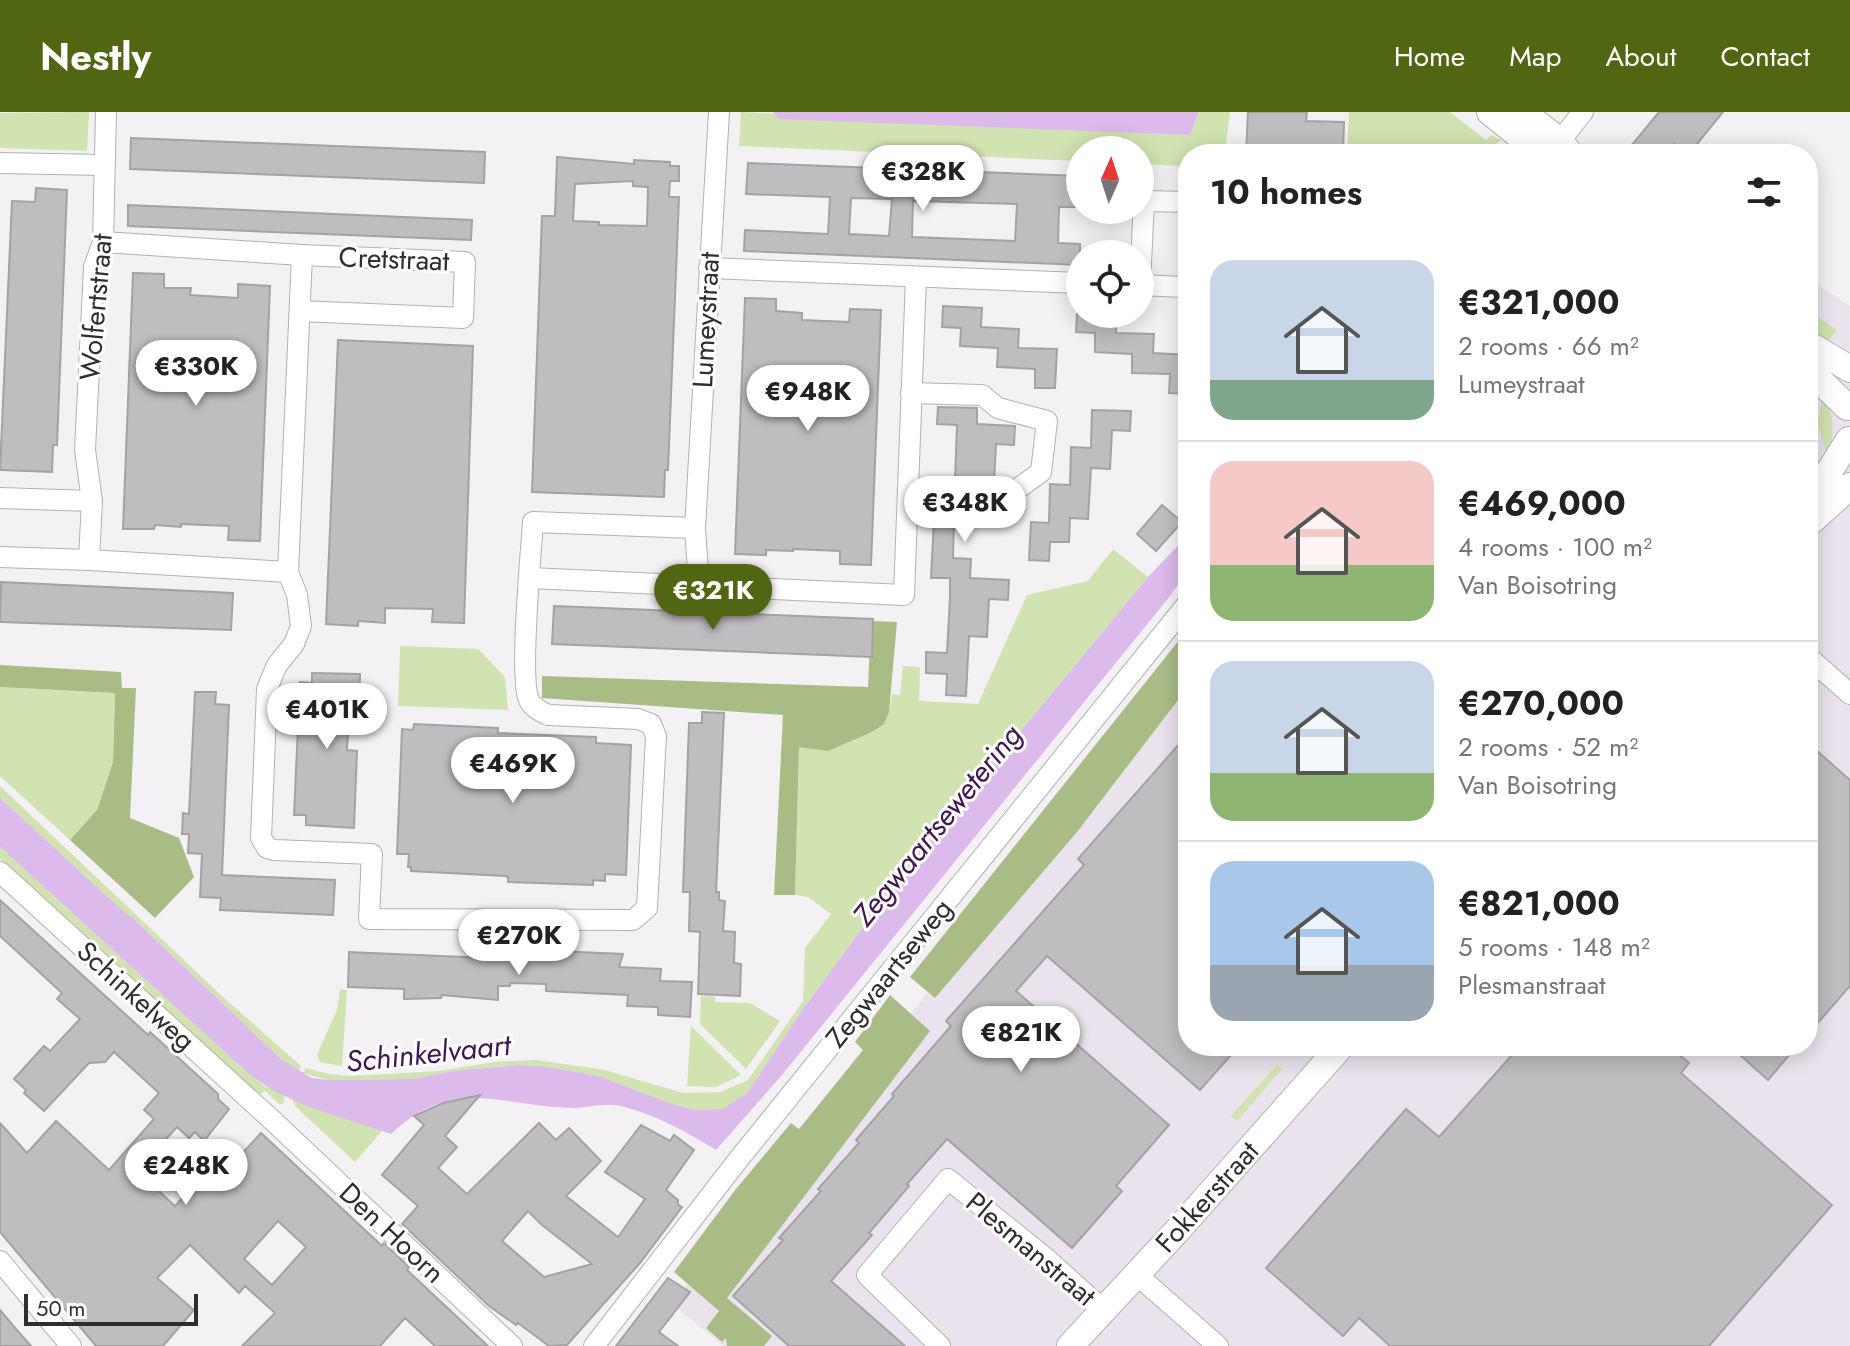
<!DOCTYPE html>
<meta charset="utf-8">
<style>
body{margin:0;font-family:Jost,sans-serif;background:#f2f2f2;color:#222;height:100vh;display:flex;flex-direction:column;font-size:30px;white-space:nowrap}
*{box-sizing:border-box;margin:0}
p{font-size:26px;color:#767676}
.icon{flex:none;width:44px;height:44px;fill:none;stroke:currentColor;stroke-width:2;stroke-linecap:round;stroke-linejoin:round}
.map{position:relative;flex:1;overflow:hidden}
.details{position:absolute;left:1178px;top:32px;width:640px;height:912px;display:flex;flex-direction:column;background:#fff;border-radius:32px;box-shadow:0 4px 20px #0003}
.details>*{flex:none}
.needle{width:52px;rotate:3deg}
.fabs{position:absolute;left:1066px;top:24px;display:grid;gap:16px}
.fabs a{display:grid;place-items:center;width:88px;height:88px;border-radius:50%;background:#fff;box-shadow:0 4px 20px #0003;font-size:40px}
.scale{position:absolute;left:24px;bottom:20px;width:174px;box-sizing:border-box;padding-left:8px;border:4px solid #2e2d2f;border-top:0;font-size:22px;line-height:28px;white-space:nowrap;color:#2e2d2f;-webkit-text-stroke:6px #fff;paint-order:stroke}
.price{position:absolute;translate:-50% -68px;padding:0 18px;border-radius:28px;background:#fff;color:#222;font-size:26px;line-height:52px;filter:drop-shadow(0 2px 4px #0008)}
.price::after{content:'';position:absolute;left:50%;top:48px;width:24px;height:18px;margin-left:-12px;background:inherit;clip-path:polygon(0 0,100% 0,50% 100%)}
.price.active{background:#506613;color:#fff}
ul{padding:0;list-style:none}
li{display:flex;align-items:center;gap:24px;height:200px;padding:0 32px}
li+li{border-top:2px solid #e0e0e0}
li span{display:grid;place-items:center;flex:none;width:224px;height:160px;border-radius:24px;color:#555}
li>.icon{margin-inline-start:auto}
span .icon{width:96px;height:96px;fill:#fffc;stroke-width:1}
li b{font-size:34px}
h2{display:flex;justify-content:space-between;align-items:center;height:96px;padding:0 32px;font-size:34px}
header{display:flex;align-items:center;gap:48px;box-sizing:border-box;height:112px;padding:0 40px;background:#506613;color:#fff}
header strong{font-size:38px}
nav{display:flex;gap:44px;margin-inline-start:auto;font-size:28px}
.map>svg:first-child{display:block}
.built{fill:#eae3ed}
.green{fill:#d1e3b0}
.forest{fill:#a9bc86}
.water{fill:#dcbaeb}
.building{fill:#c0bdc1;stroke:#a4a2a5;stroke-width:2;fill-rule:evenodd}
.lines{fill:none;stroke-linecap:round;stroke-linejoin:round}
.minor-casing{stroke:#b3b1b4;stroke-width:22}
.tertiary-casing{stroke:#b3b1b4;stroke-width:28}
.minor{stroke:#fff;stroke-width:20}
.tertiary{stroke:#fff;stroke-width:26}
.labels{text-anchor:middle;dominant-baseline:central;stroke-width:6;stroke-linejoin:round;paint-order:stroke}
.street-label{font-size:28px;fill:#2e2d2f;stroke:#fff}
.water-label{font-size:30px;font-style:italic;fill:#411751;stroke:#fff}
</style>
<header>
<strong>Nestly</strong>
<nav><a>Home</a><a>Map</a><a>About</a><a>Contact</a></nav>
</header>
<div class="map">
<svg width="1850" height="1234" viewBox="0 0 1850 1234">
<rect width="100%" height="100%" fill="#f4f1f5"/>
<!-- built -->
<path class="built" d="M1808,166L1850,194V1234H723L671,1191L765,1084L1188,555V934H1808Z"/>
<!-- green -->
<g class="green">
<path d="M89,0L87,39L0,36V1Z"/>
<path d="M741,0L1190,23L1199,0H1230L1225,42H1188V48L1181,54L1140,52V38H1080V49L739,34Z"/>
<path d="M1349,0H1450L1486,28L1491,23L1501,28L1484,42H1347Z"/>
<path d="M1808,199L1837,218L1826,232L1808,217Z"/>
<path d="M1823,282C1834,301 1836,325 1827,345L1818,311Z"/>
<path d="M1113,437L1148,465L896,770L803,897L748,980L723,997L695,998L672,992L599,964L542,954L517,953L454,959L412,967L328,968L303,961L306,956L328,962L351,964L439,959L495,950L536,948L605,958L683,981L720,980L748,968L803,889L805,836L831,802L808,785L795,783L799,634L889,600L892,582L900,583L903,554L920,555L919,589L978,592L1027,483L1088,469Z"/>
<path d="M400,534L478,537L505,565L508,598L398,594Z"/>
<path d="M0,575L115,581L113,650L97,698L70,728L0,664Z"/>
<path d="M0,674L223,885L301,954L299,959L282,948L133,806L122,798L0,686Z"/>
<path d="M0,735L248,961L264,974L285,982L283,992H279L265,979L259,984L0,747Z"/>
<path d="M340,877L347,878L342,954L320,950L317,943L337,898Z"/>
<path d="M701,884L715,885V890L750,891L780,909L746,957L700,912Z"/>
<path d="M691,914L741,963L716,975L687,974Z"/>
<path d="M1277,953L1282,957L1237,1009L1231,1004Z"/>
<path d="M292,987H295L382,1019L355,1050L295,994Z"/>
</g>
<!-- forest -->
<g class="forest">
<path d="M1188,319V389L1181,386L1180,338Z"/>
<path d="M871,509L897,510L889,600L884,612L872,620L828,639L799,635L795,783H774L783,603L542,586V564L868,575Z"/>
<path d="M1188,517V575L1077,720L935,886L910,865Z"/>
<path d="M0,553L121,560L122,576H136L130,706L179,726L194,765L155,806L70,728L97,698L113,650L115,581L0,575Z"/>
<path d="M890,883L930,919L727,1186L772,1224L764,1234H727L726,1226L722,1230L706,1216L719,1199L674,1160L736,1077L791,1011L799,1017L863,938L855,930Z"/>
</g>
<!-- water -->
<g class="water">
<path d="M773,0H1199L1190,23L778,7Z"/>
<path d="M1188,423V458L1170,484L782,963L716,1038C685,1019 656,1003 621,994C605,990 587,996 572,996C496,994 455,963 391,1022C343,1005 287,993 248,961L0,735V686L122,798L133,806L282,948L312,966L328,968L412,967L454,959L517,953L542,954L599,964L672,992L695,998L723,997L748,980L803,897L896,770L1148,465Z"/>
</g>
<!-- building -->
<g class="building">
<path d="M1248,0H1307L1306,9L1344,10L1343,42H1246Z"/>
<path d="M1659,0H1723L1689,42L1674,32L1666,42H1641L1631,34Z"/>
<path d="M131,26L485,40L484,71L130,57Z"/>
<path d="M557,45L634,52V48L670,50V54H679V69H670L669,85H679L668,358H665L664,385L532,380L542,104H555ZM633,69V74L648,75L647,114L599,113V110L573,109L575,72Z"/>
<path d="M748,51L1080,64V95H1059L1058,131L1080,132V153L744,139L745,118L828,122L830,85L746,82ZM851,86L892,87L889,124L849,122ZM913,89L1017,92L1015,129L912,125Z"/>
<path d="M36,76L67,78L57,333H53L52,360L0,358L12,89L35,90Z"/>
<path d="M128,93L472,108L471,128L128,114Z"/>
<path d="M133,161L164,162V176H191L190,183L238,186V172L270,174L260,429L228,428L229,414L181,412V415L155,413L154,417H123Z"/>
<path d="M745,186L776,187V199L802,201V208L849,210L850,197L881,198L871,453L840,452V439L793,437V439L766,438V443L735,442Z"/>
<path d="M943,194L982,196L981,215L1019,217L1018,236L1057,237L1055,276H1035V257L997,255L998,236L960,234L961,216L942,215Z"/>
<path d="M1077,202H1116V221L1154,222L1153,241L1188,243V282L1169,281L1170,262L1132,261V242L1095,240V221L1076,220Z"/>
<path d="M338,228L473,234L464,511L432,510L433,497L385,496V511L358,509V514L326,512Z"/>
<path d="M938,295L977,296V312L1015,314L1014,333L996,332L994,371L975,370L973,408H954L953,446L971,447L970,466L1009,468L1008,488L989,487L987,525L969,524L966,584L946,583L947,562L926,561V540L947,541L950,485V466H931L935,387H953L955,369L957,313L937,312Z"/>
<path d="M1092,298L1131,299L1130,319L1112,318L1110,357L1091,356L1088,407L1070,406L1069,430H1050L1049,449L1029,448L1031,410L1049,411L1050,372L1070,373L1071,335L1091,336Z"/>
<path d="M1162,393L1182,410L1156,439L1137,422Z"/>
<path d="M1,470L233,481L231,518L0,510Z"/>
<path d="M554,494L873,507L872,545L552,532Z"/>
<path d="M312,561L360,562L359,602H349L347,638L357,639L354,716L306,713V703H294L300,570L312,571Z"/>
<path d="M195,580H216L215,592L229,593L222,763L335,768L333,803L220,798L221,786L200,785L202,742L188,741L189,722H182L183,701L189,702Z"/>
<path d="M702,600L724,601L716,780H719V788L725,789L723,819L735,820L734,851L741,852L740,884L698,882L700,820L689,819L690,780H683L689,611H702Z"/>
<path d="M414,612L498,616V621L596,625V631L631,633L626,763L605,762V769L593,768V773L508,770V765L505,764L411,759V755H408L409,742H397L402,617L413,618Z"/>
<path d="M1188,622V934H1239L1200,978L1047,844L1016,879L1169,1013L1116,1074L1122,1079L1072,1136L947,1027L907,1072L909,1074L869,1121L872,1123L831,1169L905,1234H789L733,1184L783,1128L779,1126L821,1079L818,1077L859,1031L856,1028L894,984L892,982L951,914L946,909L1084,753L1078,747Z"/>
<path d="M1808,631L1850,668V874L1808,922Z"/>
<path d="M0,788L148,923L150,920L218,982V987L229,997L204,1029L195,1020L189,1026L177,1015L137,1059L175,1094L188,1080L192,1083L217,1056L223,1062L261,1021L382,1134L384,1131L409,1155L407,1158L488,1234H435L405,1206L380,1234H242L275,1201L245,1174L239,1181L190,1133L157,1166L194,1198L163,1234H96L0,1120V1011L27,1041L56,1009L109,1058L154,1007L144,998L159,981L114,940L105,950L89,951L44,999L24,981L26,978L14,967L44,934L50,939L80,907L57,887L62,881L0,824ZM278,1109L306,1135L272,1173L244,1147Z"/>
<path d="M511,837L623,842L619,855L661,857L660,869L692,870L690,905L658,903V895L627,894L628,883L546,879V872L510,871V874H498V888L442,883L441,886L404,887V877L348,875L349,840L510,847Z"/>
<path d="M1520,934H1669L1689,951L1681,961L1832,1093L1709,1234H1390L1359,1206L1343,1224L1266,1156L1406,997L1439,1025Z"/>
<path d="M1730,934H1797L1768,968Z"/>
<path d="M480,983L445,1024L457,1035L438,1056L467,1082L539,1011L556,1028L569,1016L601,1049L566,1084L618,1125L645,1087L605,1060L641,1013L670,1029L674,1023L694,1038L666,1078L678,1088V1093L682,1095L640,1151L567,1233L549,1234L518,1211L516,1213L489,1194L402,1112L418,1094L382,1063L424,1013L414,1004L443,991ZM528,1099L542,1113L592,1152L544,1165L502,1129Z"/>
<path d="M668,1166L690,1180L659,1220L678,1234H616Z"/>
<path d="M0,1198L16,1217L31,1234H0Z"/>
</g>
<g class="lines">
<!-- minor casing -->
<g class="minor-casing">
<g id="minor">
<path d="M1552,39L1583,0"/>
<path d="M0,51L104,53"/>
<path d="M103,130L302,143"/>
<path d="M709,156L1080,171"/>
<path d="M1140,172L1144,89L1188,90"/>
<path d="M1140,173L1184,175L1188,173"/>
<path d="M300,199L463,206L465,150L302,143L288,460L297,483L301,514L294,532L277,553L267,577L261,726L267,736L275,738L372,742L369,807L633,808L647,796L656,624L651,612L638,607L548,603C540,599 533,596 529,588C519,566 531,441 533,410L695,416"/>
<path d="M911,281L982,283L998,296L1047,309L1041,360L1016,378"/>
<path d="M0,386L92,389"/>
<path d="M0,445L89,448L92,389L85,338L94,155L103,130L106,0"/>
<path d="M89,448L288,460"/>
<path d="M530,466L904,483L916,165"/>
<path d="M699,474L695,416L719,0"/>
<path d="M1808,545L1850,582"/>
<path d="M0,760L272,1008L512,1234"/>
<path d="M0,1149L71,1234"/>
<path d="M1137,1163L1218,1234"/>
<path d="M594,1234L738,1048L1188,491"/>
<path d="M940,1234L867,1163L948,1067L1047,1147L1104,1199"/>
</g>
</g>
<!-- tertiary casing -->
<g class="tertiary-casing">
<g id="tertiary">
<path d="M1490,0L1542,42"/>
<path d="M1522,0L1560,29L1570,42"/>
<path d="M1808,232L1850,257"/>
<path d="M1808,257L1847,295"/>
<path d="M1808,393L1849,328"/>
<path d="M1808,412L1850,374"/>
<path d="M1070,1234L1176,1120L1341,934"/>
</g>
</g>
<!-- minor -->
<use href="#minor" class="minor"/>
<!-- tertiary -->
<use href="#tertiary" class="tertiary"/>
</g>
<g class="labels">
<!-- street labels -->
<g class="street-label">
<text transform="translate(394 147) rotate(2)">Cretstraat</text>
<text transform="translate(96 195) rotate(-85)">Wolfertstraat</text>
<text transform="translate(706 208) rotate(-87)">Lumeystraat</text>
<text transform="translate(889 861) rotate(-51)">Zegwaartseweg</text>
<text transform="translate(136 884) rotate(42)">Schinkelweg</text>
<text transform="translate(1207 1085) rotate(-48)">Fokkerstraat</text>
<text transform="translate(392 1121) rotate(43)">Den Hoorn</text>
<text transform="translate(1031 1137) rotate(40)">Plesmanstraat</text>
</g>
<!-- water labels -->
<g class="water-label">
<text transform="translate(937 713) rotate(-51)">Zegwaartsewetering</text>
<text transform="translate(428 941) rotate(-6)">Schinkelvaart</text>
</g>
</g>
</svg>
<div class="fabs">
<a><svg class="needle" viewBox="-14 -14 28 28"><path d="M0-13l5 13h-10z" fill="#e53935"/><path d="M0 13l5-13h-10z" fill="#767676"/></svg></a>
<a><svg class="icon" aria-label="locate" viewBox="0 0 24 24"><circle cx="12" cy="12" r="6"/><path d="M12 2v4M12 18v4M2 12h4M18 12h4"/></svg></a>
</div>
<div class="scale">50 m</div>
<b class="price" style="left:923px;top:101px">€328K</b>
<b class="price" style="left:196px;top:296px">€330K</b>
<b class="price" style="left:808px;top:321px">€948K</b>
<b class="price" style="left:965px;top:432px">€348K</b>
<b class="price active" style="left:713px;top:520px">€321K</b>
<b class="price" style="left:327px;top:639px">€401K</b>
<b class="price" style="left:513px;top:693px">€469K</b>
<b class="price" style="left:519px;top:865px">€270K</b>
<b class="price" style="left:1021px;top:962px">€821K</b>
<b class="price" style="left:186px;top:1095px">€248K</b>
<section class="details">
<h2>10 homes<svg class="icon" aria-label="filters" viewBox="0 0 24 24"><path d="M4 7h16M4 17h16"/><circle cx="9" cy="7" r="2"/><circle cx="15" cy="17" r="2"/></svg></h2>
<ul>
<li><span style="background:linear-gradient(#c9d6e8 75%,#7fa58c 0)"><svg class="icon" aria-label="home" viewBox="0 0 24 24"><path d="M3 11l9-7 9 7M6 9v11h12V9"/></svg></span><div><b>€321,000</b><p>2 rooms · 66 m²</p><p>Lumeystraat</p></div></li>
<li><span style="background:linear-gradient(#f6c9c9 65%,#8fb573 0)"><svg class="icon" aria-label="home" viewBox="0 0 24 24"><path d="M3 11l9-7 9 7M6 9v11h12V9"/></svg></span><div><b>€469,000</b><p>4 rooms · 100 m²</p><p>Van Boisotring</p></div></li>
<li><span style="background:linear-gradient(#c9d6e8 70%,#8fb573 0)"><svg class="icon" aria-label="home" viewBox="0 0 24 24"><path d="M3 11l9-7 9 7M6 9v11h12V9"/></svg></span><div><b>€270,000</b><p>2 rooms · 52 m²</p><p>Van Boisotring</p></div></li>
<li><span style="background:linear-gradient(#a9c7e8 65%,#9aa5b1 0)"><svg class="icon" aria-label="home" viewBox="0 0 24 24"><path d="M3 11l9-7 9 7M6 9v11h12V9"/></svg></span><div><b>€821,000</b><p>5 rooms · 148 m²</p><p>Plesmanstraat</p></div></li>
</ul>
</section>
</div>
